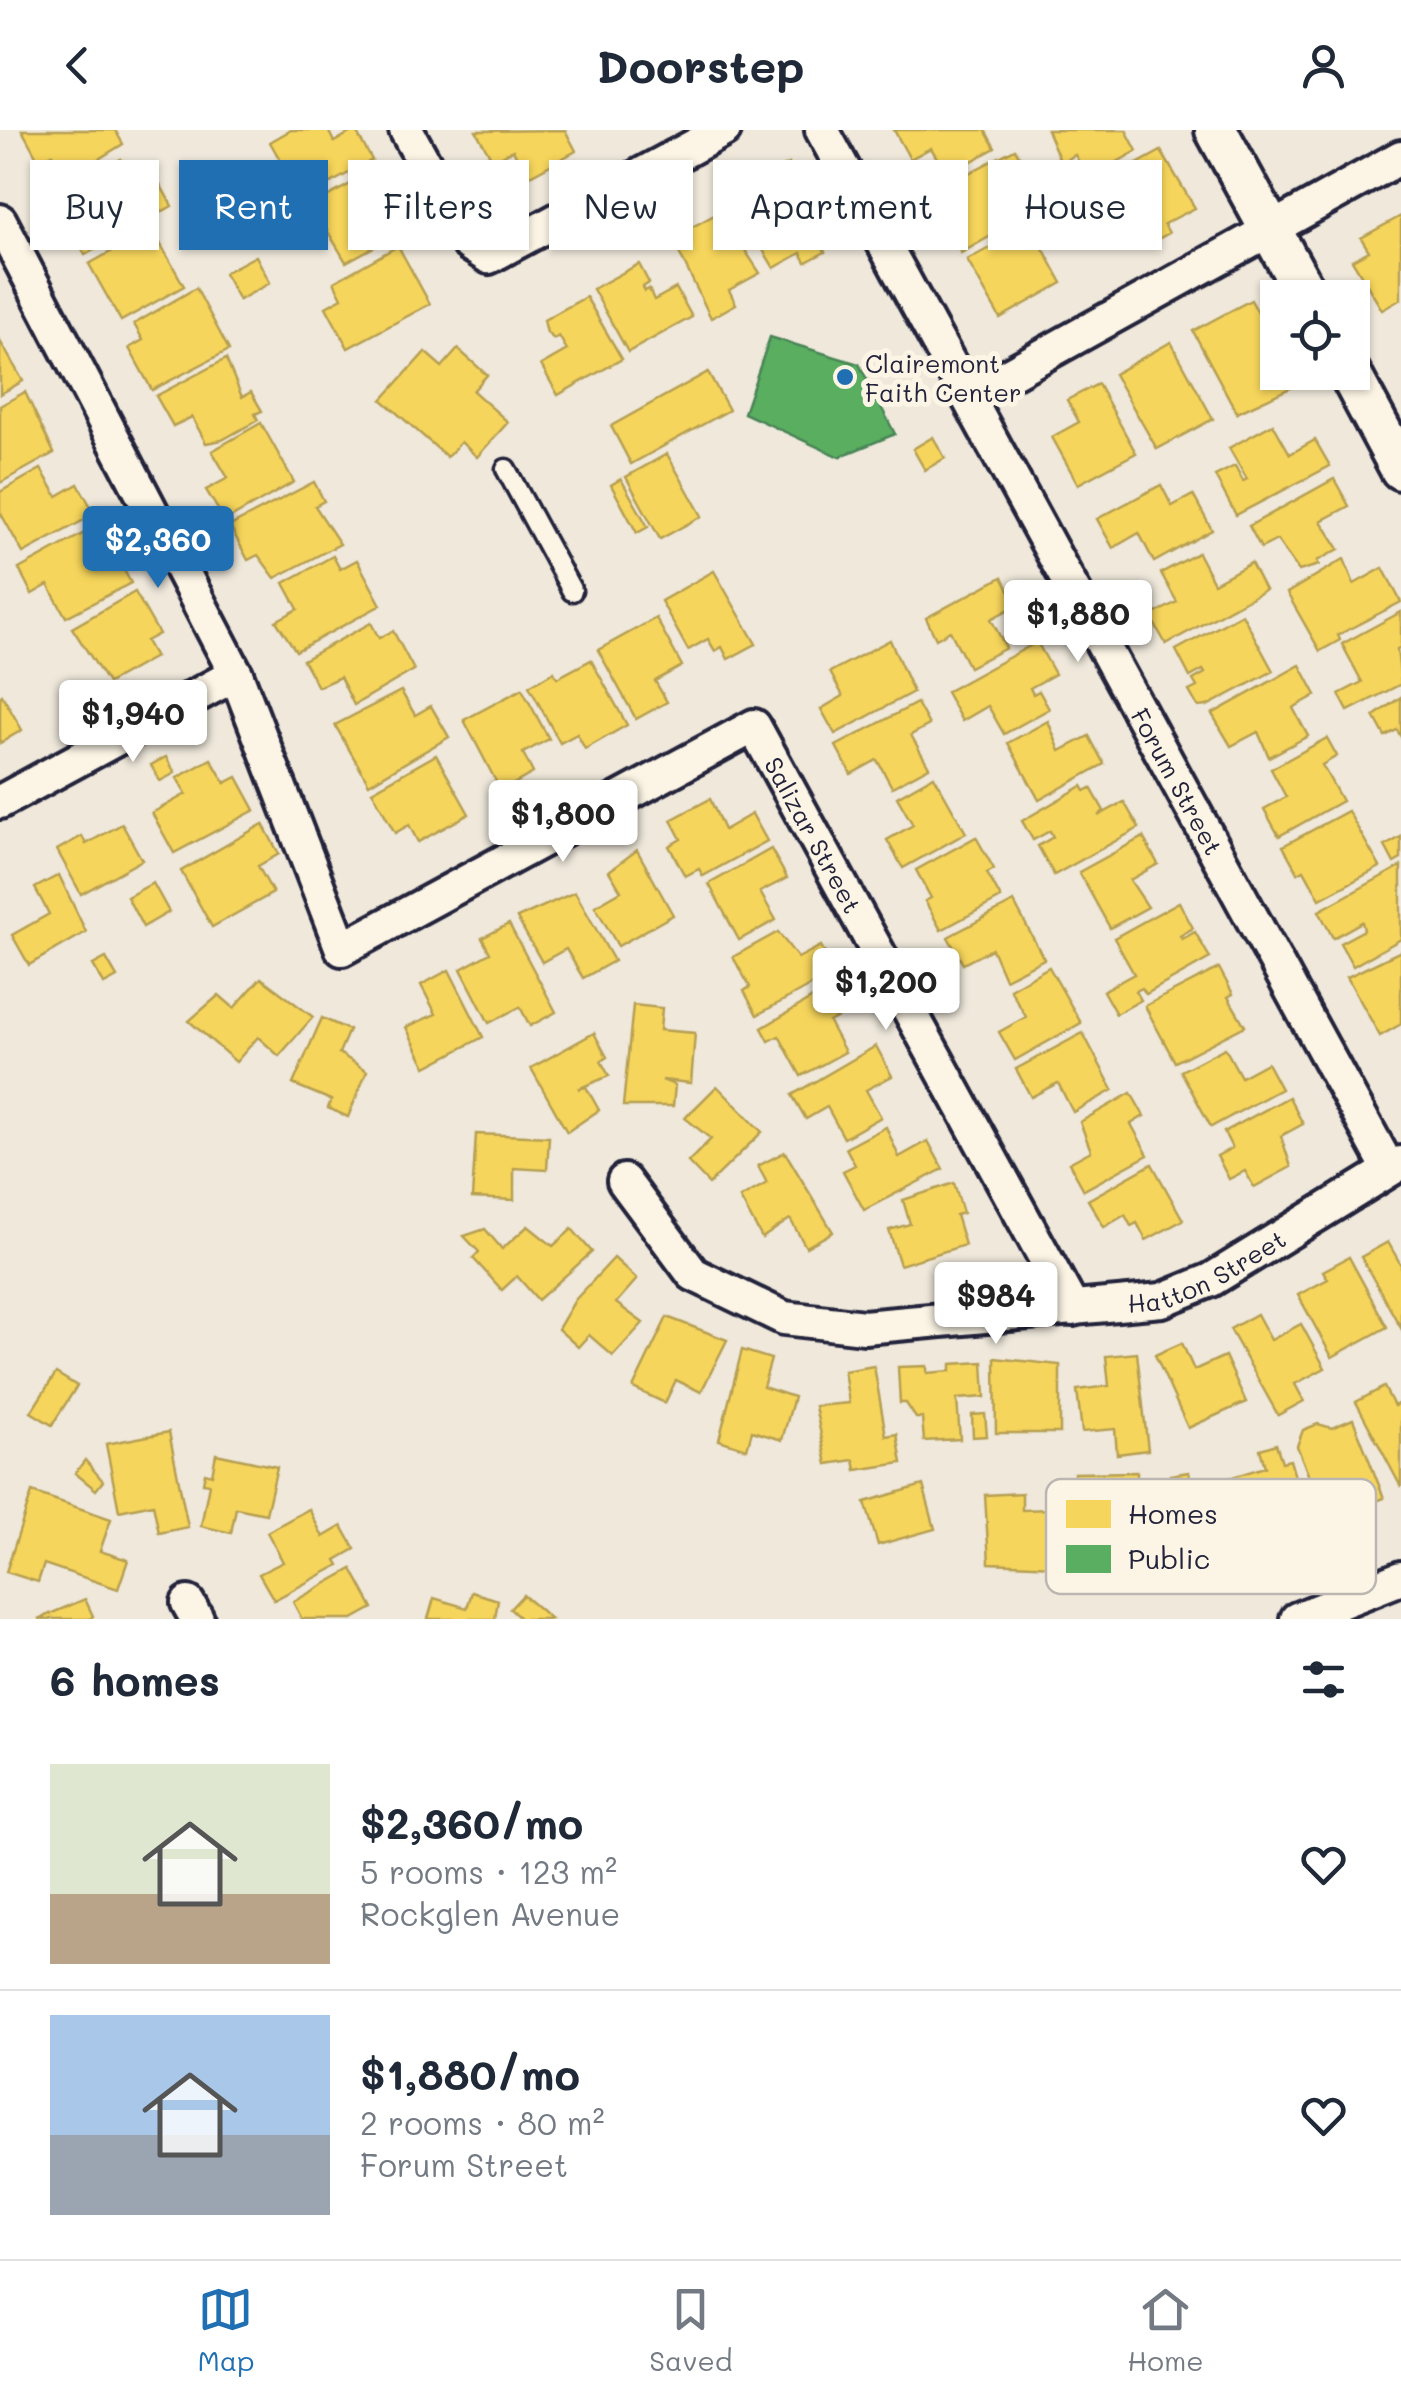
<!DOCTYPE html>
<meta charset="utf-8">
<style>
body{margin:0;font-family:Mali,sans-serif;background:#f6f6f7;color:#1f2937;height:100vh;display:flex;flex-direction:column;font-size:38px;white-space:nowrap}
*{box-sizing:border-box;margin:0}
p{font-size:32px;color:#747a83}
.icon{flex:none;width:55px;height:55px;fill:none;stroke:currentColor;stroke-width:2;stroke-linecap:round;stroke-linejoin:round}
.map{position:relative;height:1489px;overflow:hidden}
.side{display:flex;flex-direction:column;background:#fff;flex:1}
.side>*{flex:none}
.banner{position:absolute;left:30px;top:30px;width:1342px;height:90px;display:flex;gap:20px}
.buttons{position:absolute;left:1260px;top:150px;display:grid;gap:20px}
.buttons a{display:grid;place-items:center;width:110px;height:110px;border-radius:0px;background:#fff;box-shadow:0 2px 8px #0004;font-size:50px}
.price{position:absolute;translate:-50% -85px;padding:0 22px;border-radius:10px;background:#fff;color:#222;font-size:32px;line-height:65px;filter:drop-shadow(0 2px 5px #0008)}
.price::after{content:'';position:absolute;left:50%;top:60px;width:30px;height:22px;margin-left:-15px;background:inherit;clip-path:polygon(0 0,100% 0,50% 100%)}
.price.current{background:#1f6fb2;color:#fff}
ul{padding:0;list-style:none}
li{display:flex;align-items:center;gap:30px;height:250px;padding:0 50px}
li+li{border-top:2px solid #e0e1e3}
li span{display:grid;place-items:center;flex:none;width:280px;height:200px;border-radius:0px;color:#555}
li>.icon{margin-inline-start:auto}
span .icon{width:120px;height:120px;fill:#fffc;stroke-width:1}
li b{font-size:42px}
h2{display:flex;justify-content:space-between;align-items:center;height:120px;padding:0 50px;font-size:42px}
.chip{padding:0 35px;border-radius:0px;background:#fff;box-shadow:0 2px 8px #0004;font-size:35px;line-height:90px}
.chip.current{background:#1f6fb2;color:#fff}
header{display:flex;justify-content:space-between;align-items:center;height:130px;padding:0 50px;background:#fff;font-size:45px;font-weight:700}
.tab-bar{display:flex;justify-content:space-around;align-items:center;height:140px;border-top:2px solid #e0e1e3;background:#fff;font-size:28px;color:#747a83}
.tab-bar a{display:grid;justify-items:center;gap:5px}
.tab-bar .current{color:#1f6fb2}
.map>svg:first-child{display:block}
.homes{fill:#f6d55c;stroke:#b69f52;stroke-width:2.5}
.public{fill:#5aae61;stroke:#498456;stroke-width:2.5}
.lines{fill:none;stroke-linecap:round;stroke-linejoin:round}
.service-casing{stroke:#22223b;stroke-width:25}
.minor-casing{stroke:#22223b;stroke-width:40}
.tertiary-casing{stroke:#22223b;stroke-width:48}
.service{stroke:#fcf5e5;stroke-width:18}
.minor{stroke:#fcf5e5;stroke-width:32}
.tertiary{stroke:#fcf5e5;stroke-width:40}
.poi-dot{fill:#1f6fb2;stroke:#fcf5e5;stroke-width:4}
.labels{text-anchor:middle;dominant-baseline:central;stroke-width:10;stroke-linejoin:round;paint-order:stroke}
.poi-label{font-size:25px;fill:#22223b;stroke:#fcf5e5;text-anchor:start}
.street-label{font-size:25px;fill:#22223b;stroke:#fcf5e5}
.key{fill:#fcf5e5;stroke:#bbb6b2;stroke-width:2.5}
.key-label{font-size:28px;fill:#22223b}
</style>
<header><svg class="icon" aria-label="back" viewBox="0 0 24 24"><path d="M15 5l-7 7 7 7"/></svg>Doorstep<svg class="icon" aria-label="person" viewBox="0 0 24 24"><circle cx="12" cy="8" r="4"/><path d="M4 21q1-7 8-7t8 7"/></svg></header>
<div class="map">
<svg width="1401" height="1489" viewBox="0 0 1401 1489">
<rect width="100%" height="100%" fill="#efe8db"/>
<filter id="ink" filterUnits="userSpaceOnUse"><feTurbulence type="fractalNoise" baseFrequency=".01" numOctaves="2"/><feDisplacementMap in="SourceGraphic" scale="20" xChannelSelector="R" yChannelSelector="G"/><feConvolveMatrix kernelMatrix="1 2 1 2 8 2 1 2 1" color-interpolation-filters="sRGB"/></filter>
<g filter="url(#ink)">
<!-- homes -->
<g class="homes">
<path d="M22,0H115L123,14L66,49L52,24L39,31Z"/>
<path d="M291,0H328L334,12L355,0L372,30L302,69L270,12Z"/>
<path d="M565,0L576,21L528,47L513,20L493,31L476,1Z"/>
<path d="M894,0H985L995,18L947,45L931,18L910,29Z"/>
<path d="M1047,0H1126L1137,21L1088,48L1075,25L1061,33Z"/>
<path d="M1015,19L1026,38L1004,51L1024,87L961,123L937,81L951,74L942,57Z"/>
<path d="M1161,21L1195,78L1164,94L1169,103L1156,110L1151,101L1117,120L1105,99L1118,91L1099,55Z"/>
<path d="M121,29L134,52L153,41L172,76L85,125L68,94L88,83L73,56Z"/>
<path d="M789,34L829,107L820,112L825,122L806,132L801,123L774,138L729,64Z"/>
<path d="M378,39L401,81L387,88L396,105L346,132L312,75Z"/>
<path d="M720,82L760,143L729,160L736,174L711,188L672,108Z"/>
<path d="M1401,86V169L1382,180L1352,130L1369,121L1361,108Z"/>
<path d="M1031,96L1062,153L1000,188L967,130Z"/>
<path d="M152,99L184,156L121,191L89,134Z"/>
<path d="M398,116L430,174L348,218L326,177L342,168L334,152Z"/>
<path d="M256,126L270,153L239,170L224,143Z"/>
<path d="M639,134L649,153L643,157L645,161L649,159L654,170L676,158L692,187L628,222L593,159Z"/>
<path d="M196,158L229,220L152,260L129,218L143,210L134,194Z"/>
<path d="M586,167L622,229L558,265L541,235L567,220L559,206L554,209L547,203L544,190Z"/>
<path d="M1251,170L1278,219V242H1291L1297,255L1237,283L1193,201Z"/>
<path d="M0,211L23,251L0,264Z"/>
<path d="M1171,212L1213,289L1157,319L1114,244Z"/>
<path d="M458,219L487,245L473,261L508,292L477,327L461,312L447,327L382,270L425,222L442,237Z"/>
<path d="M226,229L242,267L251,262L262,281L255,284L258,290L222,310L206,313L192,287L173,296L156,266Z"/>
<path d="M708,242L729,280L631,334L611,296Z"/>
<path d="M1098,254L1136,323L1078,354L1052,307L1079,292L1067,270Z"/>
<path d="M25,262L54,323L0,353V276Z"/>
<path d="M261,293L294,352L225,391L206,360L228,348L212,321Z"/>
<path d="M1273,294L1290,324L1315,310L1330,336L1236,385L1215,346L1235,336L1243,351L1247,349L1229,318Z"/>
<path d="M933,307L945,328L925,340L913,319Z"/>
<path d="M667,324L702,386L660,409L626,347Z"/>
<path d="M41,339L57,366L78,354L95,384L23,423L0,382V362Z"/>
<path d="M621,349L648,397L637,403L611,355Z"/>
<path d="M1334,349L1349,376L1321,391L1339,419L1317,431L1319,435L1299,441L1277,410L1261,418L1249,396Z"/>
<path d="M314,352L324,371L315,376L340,414L275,448L258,425L248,430L230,396Z"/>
<path d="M1161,355L1172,376L1193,365L1212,400L1154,432L1139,403L1113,418L1097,389Z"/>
<path d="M99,395L131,453L66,487L48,455L32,464L19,439Z"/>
<path d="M1198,423L1214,453L1251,433L1265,460L1166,514L1150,486L1177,472L1161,443Z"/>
<path d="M333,426L340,439L357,430L381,475L296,521L276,491L298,479L284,453Z"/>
<path d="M1344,429L1354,454L1383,438L1401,472L1338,505L1340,510L1320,521L1287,463Z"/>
<path d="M714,441L756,514L728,529L722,517L715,521L708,509L688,520L661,471Z"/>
<path d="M1002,447L1017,475L991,489L1006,518L969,537L950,501L936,509L926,488Z"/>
<path d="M135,462L159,504L146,511L155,527L108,553L72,498Z"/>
<path d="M1401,482V517L1397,519L1401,554L1348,581L1339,564L1362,552L1342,514Z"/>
<path d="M1242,484L1273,541L1207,576L1198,577L1189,561L1197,557L1193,550L1205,543L1203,540L1190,547L1176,520Z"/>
<path d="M656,488L682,536L655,551L667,572L636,589L598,520Z"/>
<path d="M371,493L379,508L393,501L414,540L354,575L340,547L318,557L303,530Z"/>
<path d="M890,510L913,562L835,604L821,579L843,566L830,542Z"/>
<path d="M1037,512L1055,544L1030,558L1033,564L1039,561L1049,579L1004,604L988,576L962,591L946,562Z"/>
<path d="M591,530L627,595L585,619L577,604L560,613L529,556L554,542L557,548Z"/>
<path d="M1300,535L1316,565L1293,578L1308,606L1269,627L1258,602L1231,616L1212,584Z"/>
<path d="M522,559L549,609L523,623L533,643L501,661L464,590Z"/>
<path d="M401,561L415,585L431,576L449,607L369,654L335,595Z"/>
<path d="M2,565L22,600L0,613V567Z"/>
<path d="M1401,567V607L1397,600L1385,606L1374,586Z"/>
<path d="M917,573L929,595L911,605L929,637L892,657L877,630L851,644L836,616Z"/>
<path d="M1048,591L1060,621L1089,606L1104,634L1039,670L1008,613Z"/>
<path d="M1327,608L1337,626L1322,635L1342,671L1279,706L1264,679L1286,667L1271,639Z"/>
<path d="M436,625L469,684L418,712L409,695L395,703L372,661Z"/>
<path d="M166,627L175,643L160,651L151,635Z"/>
<path d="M211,629L225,653L237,647L255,680L174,723L152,683L186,664L177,648Z"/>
<path d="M934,646L966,703L903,738L887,710L913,695L897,667Z"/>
<path d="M1082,656L1085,661L1091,658L1104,681L1098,686L1124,672L1139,698L1054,745L1038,716L1053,707L1050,701L1033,710L1022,691Z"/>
<path d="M710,669L724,700L752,684L767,711L703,746L699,739L685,746L669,716L681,709L671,690Z"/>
<path d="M1348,681L1380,737L1320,769L1304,740L1298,743L1283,716Z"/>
<path d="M122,694L142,730L81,764L57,720L82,706L86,714Z"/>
<path d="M263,694L279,724L258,736L273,763L212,797L181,741Z"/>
<path d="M976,707L994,739L987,743L1001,768L941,800L925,771L931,768L916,740Z"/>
<path d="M1143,707L1158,734L1130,750L1148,777L1110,798L1079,742Z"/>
<path d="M1401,707V729L1394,733L1385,716Z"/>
<path d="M771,719L787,748L760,762L776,790L739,810L709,754Z"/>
<path d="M637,720L673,785L618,816L595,776L621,761L609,741Z"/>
<path d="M1401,736V809L1353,836L1340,813L1364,800L1362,792L1333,808L1319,781Z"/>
<path d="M59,745L86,802L29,835L12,805L49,784L35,758Z"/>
<path d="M153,753L169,782L143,797L127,767Z"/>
<path d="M575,762L614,831L583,848L566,819L542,832L517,788Z"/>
<path d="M1014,772L1044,829L1005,849L992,819L963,834L948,807Z"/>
<path d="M1179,772L1193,798L1180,806L1182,809L1195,802L1210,828L1146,864L1142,858L1136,861L1141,870L1116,884L1103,861L1134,844L1114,808Z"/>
<path d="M509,794L556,882L530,896L520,877L489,893L461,839L490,823L482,808Z"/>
<path d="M778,802L798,828L821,816L835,842L757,885L744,861L750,857L733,827Z"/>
<path d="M1401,821V894L1380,906L1347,847Z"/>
<path d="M106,828L117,847L104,854L93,835Z"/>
<path d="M1049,837L1081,893L1015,930L999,902L1026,887L1010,859Z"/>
<path d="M1219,838L1233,864L1228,867L1245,896L1175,932L1145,876Z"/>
<path d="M449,840L483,907L426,937L406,897L436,884L421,855Z"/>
<path d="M261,848L313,887L279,926L258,907L236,932L189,891L219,865L234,878Z"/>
<path d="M841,851L855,878L829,892L845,922L801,946L779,906L769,911L762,898Z"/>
<path d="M633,875L662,878L660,900L695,903L691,953L662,950L675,955L673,976H623Z"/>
<path d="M322,888L349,900L339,923L367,941L348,987L328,978L331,970L293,954Z"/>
<path d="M594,903L607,927L601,931L609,946L578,959L586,957L599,980L567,1002L531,938Z"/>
<path d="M1083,903L1113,960L1073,982L1058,953L1031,967L1016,939Z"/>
<path d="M876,916L892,946L866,960L881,987L844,1008L827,977L806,989L792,965Z"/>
<path d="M1225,918L1241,947L1267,933L1281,959L1211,997L1181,941Z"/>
<path d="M717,956L762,1002L709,1054L688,1032L711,1009L685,988Z"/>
<path d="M1131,963L1144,986L1131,994L1148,1025L1084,1060L1069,1033L1091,1021L1080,992Z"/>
<path d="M1289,967L1303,994L1281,1006L1291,1037L1254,1057L1245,1041L1229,1049L1217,1026L1232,1018L1224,1002Z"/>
<path d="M886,997L899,1027L928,1011L943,1039L864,1080L843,1041L855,1035L846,1018Z"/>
<path d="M476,1004L549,1007L547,1040L514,1038V1070L472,1068Z"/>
<path d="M785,1022L833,1102L806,1117L790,1089L762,1108L740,1068L767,1053L758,1036Z"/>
<path d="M1152,1034L1183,1090L1146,1110L1137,1093L1131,1096L1125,1085L1104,1097L1088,1070Z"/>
<path d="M954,1053L963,1083L956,1085L965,1115L900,1135L889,1100L910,1094L903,1070Z"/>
<path d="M528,1096L553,1116L572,1099L592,1122L538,1170L517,1146L502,1160L473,1128L479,1122L464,1106L485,1099L502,1119Z"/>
<path d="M1388,1112L1401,1135V1198L1361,1127Z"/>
<path d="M1349,1127L1387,1197L1332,1227L1298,1165L1328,1149L1323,1141Z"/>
<path d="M614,1128L637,1149L616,1173L643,1193L613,1226L589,1205L578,1217L558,1199L575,1170Z"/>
<path d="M1257,1184L1271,1210L1301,1194L1325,1238L1295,1254L1304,1271L1278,1285L1230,1199Z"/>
<path d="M667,1187L727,1210L701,1262L676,1250L665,1273L633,1258Z"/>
<path d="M1182,1213L1194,1240L1225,1226L1246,1272L1188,1298L1155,1225Z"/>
<path d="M742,1220L771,1229L763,1257L794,1267L782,1310L752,1301L747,1319L719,1310Z"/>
<path d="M1137,1223L1148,1320L1117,1324L1115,1299L1082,1302L1077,1260L1109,1256L1106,1226Z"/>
<path d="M995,1228L1060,1235V1303H996Z"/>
<path d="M983,1232L985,1267L957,1269L960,1309L924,1311L922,1288H916L906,1273H900L898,1237L927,1236V1243L951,1241V1234Z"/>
<path d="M874,1236L886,1306L897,1304L902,1333L856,1340L854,1330L827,1334L815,1276L849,1273L844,1241Z"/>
<path d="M56,1243L77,1256L52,1295L31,1282Z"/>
<path d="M1384,1257L1394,1276L1401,1272V1357L1356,1272Z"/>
<path d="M985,1284L987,1306L973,1307L972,1285Z"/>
<path d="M1353,1289L1384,1368L1356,1379L1346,1356L1315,1362L1297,1316L1303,1300L1318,1294L1332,1298Z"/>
<path d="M169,1302L188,1397L159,1403L153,1374L119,1381L106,1314Z"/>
<path d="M1276,1314L1282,1332L1290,1330L1311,1401L1282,1409L1272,1378L1241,1391L1229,1348L1265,1337L1260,1319Z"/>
<path d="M216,1324L277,1337L266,1384L236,1378L231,1403L201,1396L209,1354L203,1353L205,1343L212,1345Z"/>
<path d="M85,1330L103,1351L96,1360L75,1343Z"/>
<path d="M1137,1342L1138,1405H1106V1435L1074,1434V1343Z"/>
<path d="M1189,1342L1192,1358L1217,1353L1230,1423L1198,1429L1193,1399L1162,1405L1154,1363L1173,1360L1170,1345Z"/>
<path d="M923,1355L935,1399L878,1415L865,1372Z"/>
<path d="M32,1362L111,1389L100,1421L128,1430L118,1459L44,1434L38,1452L6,1442Z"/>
<path d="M1022,1363V1380L1052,1379L1054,1436L989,1433L985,1365Z"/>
<path d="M309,1379L323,1407L342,1396L355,1419L336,1430L339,1435L274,1470L259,1444L283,1432L267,1402Z"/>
<path d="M352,1439L373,1478L353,1489H302L293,1472Z"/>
<path d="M472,1462L498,1470L495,1489H428L434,1468L467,1478Z"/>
<path d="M523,1465L551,1489H521L510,1479Z"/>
<path d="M85,1469L93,1486L90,1489H38Z"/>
</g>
<!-- public -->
<path class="public" d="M770,207L859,234L895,304L839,327L744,283Z"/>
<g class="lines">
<!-- service casing -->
<g class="service-casing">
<path id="service" d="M506,339L572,461"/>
</g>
<!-- minor casing -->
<g class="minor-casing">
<g id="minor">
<path d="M406,0L469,114L489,127L724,0"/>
<path id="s1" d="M822,0L1389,1039"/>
<path id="s2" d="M0,91L236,544L342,819L754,596L1073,1179"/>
<path d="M968,267L1401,27"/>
<path d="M0,672L236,544"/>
<path id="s3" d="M624,1051L693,1144L784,1188L864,1197L1162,1170L1211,1150L1401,1033"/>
<path d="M188,1473L197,1489"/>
<path d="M1297,1489L1401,1448"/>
</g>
</g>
<!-- tertiary casing -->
<g class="tertiary-casing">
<g id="tertiary">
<path d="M1216,0L1308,168"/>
<path d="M1349,242L1401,339"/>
</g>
</g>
<!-- service -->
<use href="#service" class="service"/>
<!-- minor -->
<use href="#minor" class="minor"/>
<!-- tertiary -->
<use href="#tertiary" class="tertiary"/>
</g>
</g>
<!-- markers -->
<circle class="poi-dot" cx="845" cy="247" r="10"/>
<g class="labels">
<!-- poi labels -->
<g class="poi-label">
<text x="865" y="233">Clairemont<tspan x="865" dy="29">Faith Center</tspan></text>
</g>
<!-- street labels -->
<g class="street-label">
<text stroke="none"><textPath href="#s1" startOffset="742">Forum Street</textPath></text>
<text stroke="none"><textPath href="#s2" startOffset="1398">Salizar Street</textPath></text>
<text stroke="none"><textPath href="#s3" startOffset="648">Hatton Street</textPath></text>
</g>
</g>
<!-- legend -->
<rect x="1046" y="1349" width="330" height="115" rx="15" class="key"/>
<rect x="1066" y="1370" width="45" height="28" fill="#f6d55c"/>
<rect x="1066" y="1415" width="45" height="28" fill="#5aae61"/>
<g class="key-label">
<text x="1128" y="1394">Homes</text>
<text x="1128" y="1439">Public</text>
</g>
</svg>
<div class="buttons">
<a><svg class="icon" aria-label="locate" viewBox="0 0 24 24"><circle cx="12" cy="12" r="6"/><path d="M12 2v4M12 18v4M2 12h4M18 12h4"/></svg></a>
</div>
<b class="price current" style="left:158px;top:461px">$2,360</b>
<b class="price" style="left:1078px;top:535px">$1,880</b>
<b class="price" style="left:133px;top:635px">$1,940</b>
<b class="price" style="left:563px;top:735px">$1,800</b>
<b class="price" style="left:886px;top:903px">$1,200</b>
<b class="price" style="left:996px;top:1217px">$984</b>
<div class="banner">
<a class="chip">Buy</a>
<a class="chip current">Rent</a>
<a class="chip">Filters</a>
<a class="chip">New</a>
<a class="chip">Apartment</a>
<a class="chip">House</a>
</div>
</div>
<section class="side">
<h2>6 homes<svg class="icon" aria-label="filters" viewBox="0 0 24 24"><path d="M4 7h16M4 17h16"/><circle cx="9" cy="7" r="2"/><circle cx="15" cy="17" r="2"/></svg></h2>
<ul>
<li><span style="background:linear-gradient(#dfe7d0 65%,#b9a48a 0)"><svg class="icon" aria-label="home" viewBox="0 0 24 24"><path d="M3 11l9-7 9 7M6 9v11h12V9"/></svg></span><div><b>$2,360/mo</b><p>5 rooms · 123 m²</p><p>Rockglen Avenue</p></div><svg class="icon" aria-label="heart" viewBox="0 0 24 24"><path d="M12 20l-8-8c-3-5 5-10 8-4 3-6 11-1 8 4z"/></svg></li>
<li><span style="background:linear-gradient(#a9c7e8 60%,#9aa5b1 0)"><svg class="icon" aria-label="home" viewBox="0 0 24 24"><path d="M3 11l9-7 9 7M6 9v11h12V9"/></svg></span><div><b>$1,880/mo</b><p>2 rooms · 80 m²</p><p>Forum Street</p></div><svg class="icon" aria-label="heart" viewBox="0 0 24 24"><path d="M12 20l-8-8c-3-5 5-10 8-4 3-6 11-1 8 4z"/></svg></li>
</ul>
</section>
<nav class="tab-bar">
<a class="current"><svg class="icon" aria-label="map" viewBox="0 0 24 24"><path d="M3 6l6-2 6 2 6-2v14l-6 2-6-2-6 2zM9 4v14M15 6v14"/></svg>Map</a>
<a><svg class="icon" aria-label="saved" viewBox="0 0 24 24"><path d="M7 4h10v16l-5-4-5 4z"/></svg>Saved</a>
<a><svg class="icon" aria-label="home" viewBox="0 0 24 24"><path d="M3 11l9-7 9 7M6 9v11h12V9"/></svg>Home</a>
</nav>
